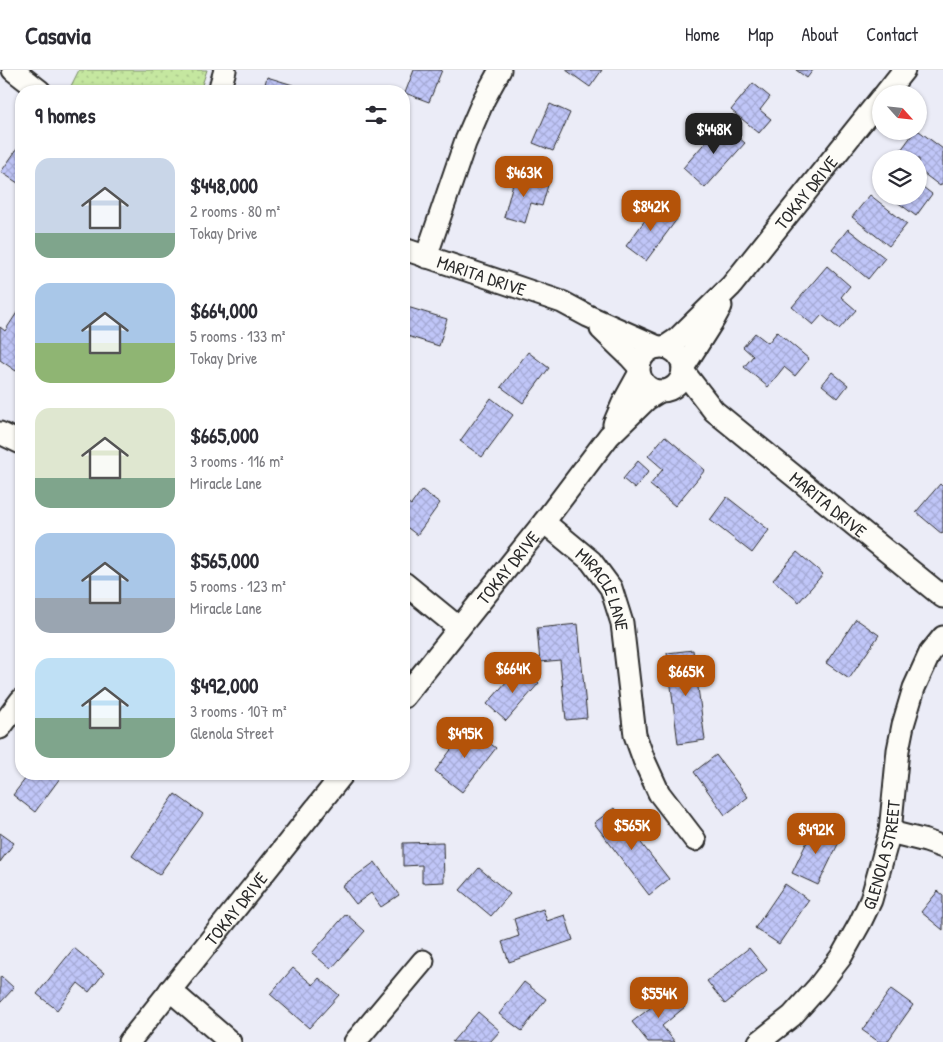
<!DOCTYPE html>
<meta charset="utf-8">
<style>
body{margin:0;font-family:"Patrick Hand",sans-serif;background:#f7f7f7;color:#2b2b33;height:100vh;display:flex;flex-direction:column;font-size:19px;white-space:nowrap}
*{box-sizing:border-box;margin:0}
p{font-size:16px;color:#7c7c81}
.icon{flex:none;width:28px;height:28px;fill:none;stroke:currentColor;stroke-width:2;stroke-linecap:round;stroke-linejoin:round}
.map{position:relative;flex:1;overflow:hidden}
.panel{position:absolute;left:15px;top:15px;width:395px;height:695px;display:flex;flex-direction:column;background:#fff;border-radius:20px;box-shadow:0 1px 4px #0004}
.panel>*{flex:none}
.needle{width:32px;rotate:117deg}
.controls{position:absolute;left:872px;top:15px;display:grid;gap:10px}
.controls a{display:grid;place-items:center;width:55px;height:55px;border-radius:50%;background:#fff;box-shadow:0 1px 4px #0004;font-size:25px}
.price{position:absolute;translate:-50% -42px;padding:0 11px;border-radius:10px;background:#b45309;color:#fff;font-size:16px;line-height:32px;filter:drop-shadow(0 1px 2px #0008)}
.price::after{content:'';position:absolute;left:50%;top:30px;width:15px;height:11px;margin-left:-8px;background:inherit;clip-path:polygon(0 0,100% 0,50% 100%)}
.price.current{background:#222;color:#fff}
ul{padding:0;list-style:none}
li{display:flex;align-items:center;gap:15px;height:125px;padding:0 20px}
li span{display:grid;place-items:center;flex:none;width:140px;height:100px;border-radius:15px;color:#555}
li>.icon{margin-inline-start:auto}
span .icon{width:60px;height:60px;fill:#fffc;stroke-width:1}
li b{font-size:21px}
h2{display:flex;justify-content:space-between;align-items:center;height:60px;padding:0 20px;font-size:21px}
header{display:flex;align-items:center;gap:30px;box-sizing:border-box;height:70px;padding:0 25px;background:#fff;border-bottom:1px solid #e1e1e2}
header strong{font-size:24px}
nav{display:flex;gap:28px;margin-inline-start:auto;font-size:18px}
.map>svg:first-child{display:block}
.park{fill:url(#park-dots);stroke:#788966}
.building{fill:url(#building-cross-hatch);stroke:#2b2b2b}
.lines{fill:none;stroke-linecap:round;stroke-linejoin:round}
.street-casing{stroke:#2b2b2b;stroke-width:25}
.street{stroke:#fdfcf7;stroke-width:21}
.labels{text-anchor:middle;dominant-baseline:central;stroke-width:4.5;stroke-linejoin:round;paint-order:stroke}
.street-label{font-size:18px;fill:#2b2b2b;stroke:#fdfcf7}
</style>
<header>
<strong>Casavia</strong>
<nav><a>Home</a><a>Map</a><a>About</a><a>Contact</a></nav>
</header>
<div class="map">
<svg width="943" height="972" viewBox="0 0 943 972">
<defs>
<pattern id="park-dots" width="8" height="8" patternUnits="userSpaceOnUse" patternTransform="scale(1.25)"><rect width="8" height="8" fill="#c5e7a0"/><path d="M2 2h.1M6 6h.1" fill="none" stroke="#a9c68a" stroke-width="1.8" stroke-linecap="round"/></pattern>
<pattern id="building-cross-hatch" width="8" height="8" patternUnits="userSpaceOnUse" patternTransform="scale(1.25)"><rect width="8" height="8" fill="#c0c6f8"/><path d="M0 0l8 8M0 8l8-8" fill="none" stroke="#a5aad5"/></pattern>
</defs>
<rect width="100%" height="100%" fill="#ebecf7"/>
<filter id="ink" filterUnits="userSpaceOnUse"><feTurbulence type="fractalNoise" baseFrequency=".02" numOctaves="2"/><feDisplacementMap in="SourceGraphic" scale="10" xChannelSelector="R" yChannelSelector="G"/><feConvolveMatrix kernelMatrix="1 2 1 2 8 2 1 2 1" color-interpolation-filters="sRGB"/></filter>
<g filter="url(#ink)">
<!-- park -->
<path class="park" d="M79,0H207L200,21H70L69,20Z"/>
<!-- building -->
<g class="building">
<path d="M414,0H442L429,32L405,23Z"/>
<path d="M566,0H602L590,17Z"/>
<path d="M796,0H813L807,8Z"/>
<path d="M267,7L293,15L292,21H263Z"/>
<path d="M753,13L770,27L760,40L771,49L759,63L731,40Z"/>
<path d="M550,34L570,43L553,81L533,73Z"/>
<path d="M722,53L745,73L705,118L683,98Z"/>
<path d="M915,61H919L943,79V112L940,116L919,100V89H904L898,84Z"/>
<path d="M17,79L21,82V115L1,102Z"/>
<path d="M515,106L548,115L542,136L531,133L525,153L504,147Z"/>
<path d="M919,114L932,124L916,146L889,126H919Z"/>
<path d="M870,125L907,154L889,176L852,147Z"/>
<path d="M657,134L677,149L646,191L626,176Z"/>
<path d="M848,159L885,188L868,209L832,179Z"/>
<path d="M827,196L850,216L841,227L856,240L839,259L822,245L813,255L792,237Z"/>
<path d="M404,236L447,249L439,276L404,265Z"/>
<path d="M18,241L21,244V293L16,301L0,290V257L5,261Z"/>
<path d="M777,262L809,289L795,306L784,297L768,317L744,297L753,286L743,277L755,263L768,273Z"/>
<path d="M528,282L549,298L523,333L501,317Z"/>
<path d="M832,302L848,315L838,328L822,315Z"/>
<path d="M491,328L513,345L482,387L460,371Z"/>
<path d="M665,366L705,400L675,436L650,415L663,399L648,386Z"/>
<path d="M638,391L649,401L635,419L623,409Z"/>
<path d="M940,414L943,417V463L942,464L916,442Z"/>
<path d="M422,420L440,433L417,465L404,455V430L411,435Z"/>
<path d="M727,427L769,460L752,483L710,450Z"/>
<path d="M21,451V466L17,452Z"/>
<path d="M797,482L823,504L799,532L773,510Z"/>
<path d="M856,549L879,565L849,609L826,593Z"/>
<path d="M578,554L587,648L566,650L560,590L540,592L537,558Z"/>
<path d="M693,580L705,670L678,674L667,583Z"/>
<path d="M520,596L539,613L506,651L487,634Z"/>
<path d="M468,657L496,678L462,722L435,701Z"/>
<path d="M716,685L748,727L725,745L694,702Z"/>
<path d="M29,704H63L35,742L13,725Z"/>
<path d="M175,724L203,744L159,805L132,786Z"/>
<path d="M614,738L669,809L649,825L594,753Z"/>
<path d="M815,755L841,768L818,815L792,803Z"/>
<path d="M0,763L14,773L0,792Z"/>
<path d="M443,772L444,812L422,813V795L403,796V773Z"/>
<path d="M375,792L399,825L381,837L371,823L356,834L342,816Z"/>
<path d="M479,798L510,824L491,846L460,820Z"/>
<path d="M785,814L809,830L779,874L755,858Z"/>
<path d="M938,821L943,825V860L921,842Z"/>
<path d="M543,839L547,851L565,845L573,870L509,892L502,872L519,866L514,849Z"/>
<path d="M346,844L365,861L331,899L312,883Z"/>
<path d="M74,878L104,903L89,922L78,913L57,940L37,924Z"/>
<path d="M749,878L767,900L725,934L707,911Z"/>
<path d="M293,898L313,915L319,908L339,925L309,958L270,924Z"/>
<path d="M1,906L14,918L0,933V908Z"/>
<path d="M524,912L546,929L522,961L499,944Z"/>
<path d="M891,919L913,935L887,972H879L862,960Z"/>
<path d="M672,921L685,937L662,956L675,972H648L632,952Z"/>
<path d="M478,942L500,961L490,972H452Z"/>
</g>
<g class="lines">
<!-- street casing -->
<g class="street-casing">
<g id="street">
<path d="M13,0L40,21"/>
<path d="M219,21L225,0"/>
<path d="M885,24L904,0"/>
<path id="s1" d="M404,179L562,232L588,246L658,277"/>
<path d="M426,187L465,73L484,29L500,0"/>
<path d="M601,259L630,287L639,297"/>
<circle cx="661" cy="299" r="22"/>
<path id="s2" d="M665,277L677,269L731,216L881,28"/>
<path d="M683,298L714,249L721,236"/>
<path id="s3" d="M683,301L714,341L943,527"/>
<path d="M614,354L623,333L639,304"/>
<path d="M0,363L21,373"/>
<path id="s4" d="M544,452L591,491L611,518L622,553L635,665L644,690L659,723L695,770"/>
<path d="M404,513L459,558"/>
<path id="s5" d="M404,627L544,452L609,366L647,329L660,321"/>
<path d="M0,658L21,630"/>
<path d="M890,762L926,771L943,777"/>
<path d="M170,920L230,972"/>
<path id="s6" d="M129,972L343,704"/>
<path d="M355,972L423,891"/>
<path id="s7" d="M759,972L792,946L818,917L841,887L860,853L871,830L890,762L898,680L903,655L914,618L930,583L943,567"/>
</g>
</g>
<!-- street -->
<use href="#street" class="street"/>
</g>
</g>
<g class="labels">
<!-- street labels -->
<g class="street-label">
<text stroke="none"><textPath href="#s2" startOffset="210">TOKAY DRIVE</textPath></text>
<text stroke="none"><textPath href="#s1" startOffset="82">MARITA DRIVE</textPath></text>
<text stroke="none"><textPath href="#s3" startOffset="198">MARITA DRIVE</textPath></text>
<text stroke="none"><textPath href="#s5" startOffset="166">TOKAY DRIVE</textPath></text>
<text stroke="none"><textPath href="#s4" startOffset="92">MIRACLE LANE</textPath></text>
<text stroke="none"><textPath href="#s7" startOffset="230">GLENOLA STREET</textPath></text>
<text stroke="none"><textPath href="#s6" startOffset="171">TOKAY DRIVE</textPath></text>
</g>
</g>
</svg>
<div class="controls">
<a><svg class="needle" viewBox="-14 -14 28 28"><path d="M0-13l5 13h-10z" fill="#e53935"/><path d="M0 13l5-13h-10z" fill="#7c7c81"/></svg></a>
<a><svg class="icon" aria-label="layers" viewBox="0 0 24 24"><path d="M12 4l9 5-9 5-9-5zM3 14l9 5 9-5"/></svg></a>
</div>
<b class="price current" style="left:714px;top:85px">$448K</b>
<b class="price" style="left:524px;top:128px">$463K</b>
<b class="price" style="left:651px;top:162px">$842K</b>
<b class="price" style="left:513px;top:624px">$664K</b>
<b class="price" style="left:686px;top:627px">$665K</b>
<b class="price" style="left:465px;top:689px">$495K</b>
<b class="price" style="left:632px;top:781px">$565K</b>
<b class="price" style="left:816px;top:785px">$492K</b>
<b class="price" style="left:659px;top:949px">$554K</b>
<section class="panel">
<h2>9 homes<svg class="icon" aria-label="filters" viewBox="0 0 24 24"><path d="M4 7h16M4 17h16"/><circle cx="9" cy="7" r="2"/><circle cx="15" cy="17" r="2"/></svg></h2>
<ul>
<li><span style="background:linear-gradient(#c9d6e8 75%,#7fa58c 0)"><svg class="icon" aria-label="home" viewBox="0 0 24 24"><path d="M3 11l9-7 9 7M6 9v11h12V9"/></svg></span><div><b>$448,000</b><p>2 rooms · 80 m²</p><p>Tokay Drive</p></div></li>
<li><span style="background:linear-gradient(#a9c7e8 60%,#8fb573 0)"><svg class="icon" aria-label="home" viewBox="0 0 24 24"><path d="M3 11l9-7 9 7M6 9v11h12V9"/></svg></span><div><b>$664,000</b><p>5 rooms · 133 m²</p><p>Tokay Drive</p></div></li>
<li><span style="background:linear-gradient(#dfe7d0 70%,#7fa58c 0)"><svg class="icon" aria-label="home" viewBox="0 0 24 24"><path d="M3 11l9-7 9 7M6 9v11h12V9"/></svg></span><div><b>$665,000</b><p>3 rooms · 116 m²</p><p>Miracle Lane</p></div></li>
<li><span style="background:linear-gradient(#a9c7e8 65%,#9aa5b1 0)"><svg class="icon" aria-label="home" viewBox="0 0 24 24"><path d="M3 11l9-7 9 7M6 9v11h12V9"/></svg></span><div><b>$565,000</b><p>5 rooms · 123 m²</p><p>Miracle Lane</p></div></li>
<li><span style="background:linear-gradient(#bfe0f5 60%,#7fa58c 0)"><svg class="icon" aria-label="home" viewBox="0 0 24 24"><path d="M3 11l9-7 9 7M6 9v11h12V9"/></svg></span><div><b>$492,000</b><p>3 rooms · 107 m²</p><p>Glenola Street</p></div></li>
</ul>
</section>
</div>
